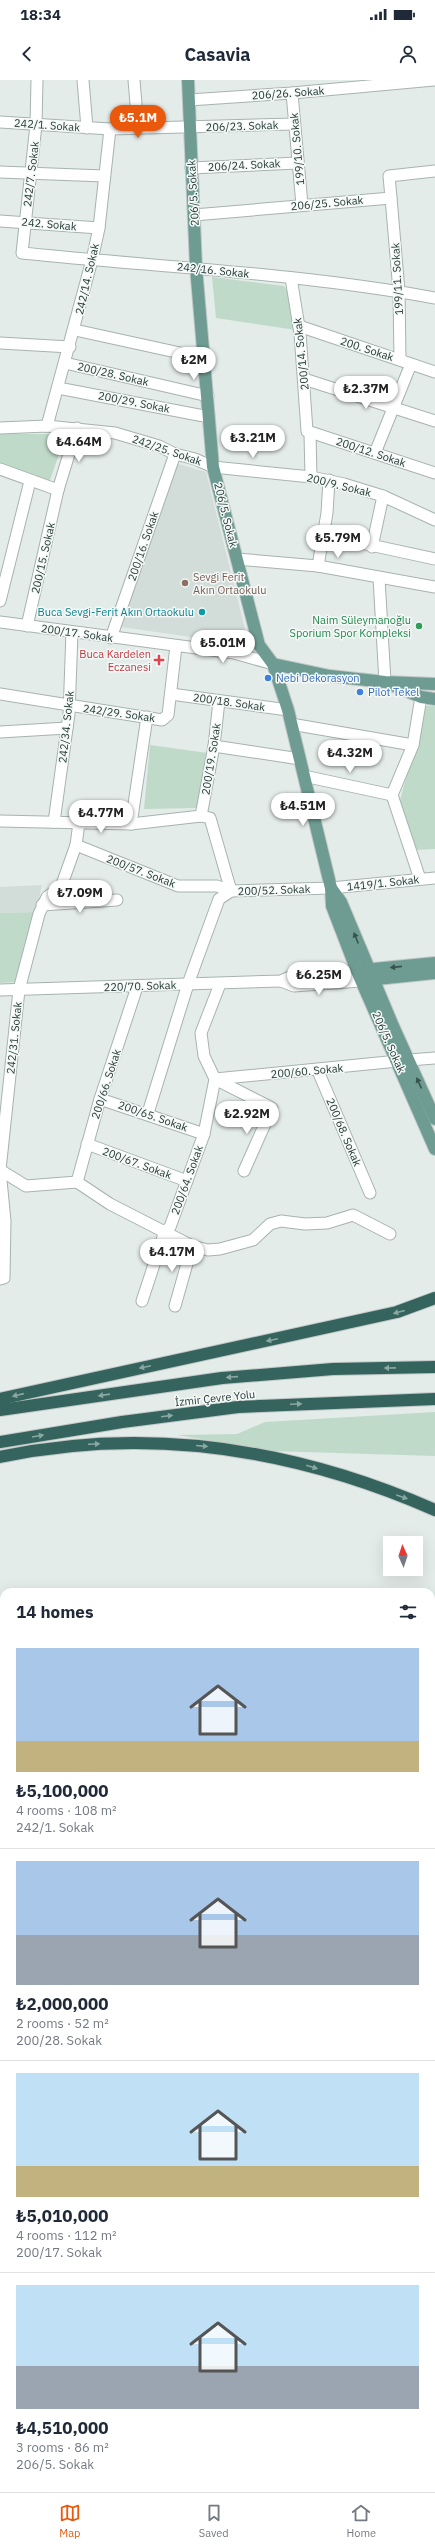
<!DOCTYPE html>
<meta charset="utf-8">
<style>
body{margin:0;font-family:"IBM Plex Sans",sans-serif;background:#f6f6f7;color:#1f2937;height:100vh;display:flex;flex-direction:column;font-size:15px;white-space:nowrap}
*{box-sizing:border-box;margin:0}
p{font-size:13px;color:#747a83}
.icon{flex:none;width:22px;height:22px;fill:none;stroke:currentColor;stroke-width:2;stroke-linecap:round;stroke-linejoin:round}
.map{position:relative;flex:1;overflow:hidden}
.sheet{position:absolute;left:0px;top:1508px;width:435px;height:904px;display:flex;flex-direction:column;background:#fff;border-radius:12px 12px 0 0;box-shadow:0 4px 16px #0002}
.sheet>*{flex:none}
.needle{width:26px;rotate:357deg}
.fabs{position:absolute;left:383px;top:1456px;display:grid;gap:8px}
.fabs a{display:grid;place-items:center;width:40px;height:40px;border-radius:0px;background:#fff;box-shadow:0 4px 16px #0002;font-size:20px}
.price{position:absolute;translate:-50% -34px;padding:0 9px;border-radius:14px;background:#fff;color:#222;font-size:13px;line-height:26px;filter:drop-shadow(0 1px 2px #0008)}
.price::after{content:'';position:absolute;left:50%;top:24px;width:12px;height:9px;margin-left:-6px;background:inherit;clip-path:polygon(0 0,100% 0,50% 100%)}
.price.on{background:#ea580c;color:#fff}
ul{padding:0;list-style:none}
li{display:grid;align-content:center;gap:8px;height:212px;padding:0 16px}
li+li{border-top:1px solid #e0e1e3}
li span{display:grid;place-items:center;height:124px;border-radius:0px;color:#555}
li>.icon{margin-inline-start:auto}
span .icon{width:72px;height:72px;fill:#fffc;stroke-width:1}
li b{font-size:17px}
h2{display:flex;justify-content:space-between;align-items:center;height:48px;padding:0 16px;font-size:17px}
.status{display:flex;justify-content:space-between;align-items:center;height:28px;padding:0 20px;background:#fff;direction:ltr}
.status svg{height:11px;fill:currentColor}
header{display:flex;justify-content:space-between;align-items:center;height:52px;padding:0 16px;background:#fff;font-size:18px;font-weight:800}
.dock{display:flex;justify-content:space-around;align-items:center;height:56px;border-top:1px solid #e0e1e3;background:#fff;font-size:11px;color:#747a83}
.dock a{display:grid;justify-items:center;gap:2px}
.dock .on{color:#ea580c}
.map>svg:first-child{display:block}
.built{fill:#d2dcd8}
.green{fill:#c0dac9}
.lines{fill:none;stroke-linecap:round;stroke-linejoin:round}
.minor-casing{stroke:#a7b3b0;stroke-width:13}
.major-casing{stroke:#c2c8c7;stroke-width:14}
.highway-casing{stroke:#c2c8c7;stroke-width:14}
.minor{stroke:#fff;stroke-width:11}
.major{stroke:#6e9c93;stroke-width:12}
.highway{stroke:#35645e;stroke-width:12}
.oneway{fill:#38534e}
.oneway2{fill:#8ba7a3}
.education-dot{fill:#8d6e63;stroke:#f4f9f7;stroke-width:1.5}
.culture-dot{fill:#0f9aa8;stroke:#f4f9f7;stroke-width:1.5}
.leisure-dot{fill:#2e9e5b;stroke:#f4f9f7;stroke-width:1.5}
.health-dot{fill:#e0444e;stroke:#f4f9f7;stroke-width:1.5}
.shop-dot{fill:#3f7fe0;stroke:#f4f9f7;stroke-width:1.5}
.labels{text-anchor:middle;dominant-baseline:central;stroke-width:3;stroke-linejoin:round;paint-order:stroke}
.street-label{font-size:11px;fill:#263b37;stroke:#f4f9f7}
.education-label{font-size:11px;fill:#785e54;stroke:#f4f9f7;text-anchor:start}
.culture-label{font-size:11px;fill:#0d838f;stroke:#f4f9f7;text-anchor:end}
.leisure-label{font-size:11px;fill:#27864d;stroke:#f4f9f7;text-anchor:end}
.health-label{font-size:11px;fill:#be3a42;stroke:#f4f9f7;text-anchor:end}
.shop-label{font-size:11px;fill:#366cbe;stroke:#f4f9f7;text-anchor:start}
</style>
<div class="status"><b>18:34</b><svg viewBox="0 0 49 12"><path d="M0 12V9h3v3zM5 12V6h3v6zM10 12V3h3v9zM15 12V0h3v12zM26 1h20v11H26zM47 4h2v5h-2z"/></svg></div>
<header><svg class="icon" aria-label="back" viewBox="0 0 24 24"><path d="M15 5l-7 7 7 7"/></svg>Casavia<svg class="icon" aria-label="person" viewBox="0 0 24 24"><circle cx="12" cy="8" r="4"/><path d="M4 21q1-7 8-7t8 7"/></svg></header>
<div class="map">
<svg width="435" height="2412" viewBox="0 0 435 2412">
<rect width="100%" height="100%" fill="#e4ece9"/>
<!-- built -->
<g class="built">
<path d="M178,384L206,392L246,553L240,564L121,547Z"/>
<path d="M42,805L36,832L0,833V807Z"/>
</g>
<!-- green -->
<g class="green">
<path d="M212,197L284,206L288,212L296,250L216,238Z"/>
<path d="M0,354H50L64,360L49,403L0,385Z"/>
<path d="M426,626H435V769L415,770L400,720Z"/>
<path d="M150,665L208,673L199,728L144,729Z"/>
<path d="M36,832L16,902L0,903V833Z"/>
<path d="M435,1332V1376L272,1371L177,1355L237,1354L265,1342Z"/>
<path d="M0,2018L4,2024V2245L0,2248Z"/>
<path d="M431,2118L435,2120V2412H404L402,2408H431Z"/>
</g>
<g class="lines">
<!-- minor casing -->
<g class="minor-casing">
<g id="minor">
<path d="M37,0L36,45L22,173C159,187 298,193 435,218"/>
<path d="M83,0L87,48"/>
<path d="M134,0L138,48"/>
<path d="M292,13L302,125"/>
<path d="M189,20L292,13L434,0"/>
<path d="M0,42L110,49L294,44"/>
<path d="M191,88L298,83"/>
<path d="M0,92L104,96"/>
<path d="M391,118L399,211L400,280"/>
<path d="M194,135L391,118L389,96L435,91"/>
<path d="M0,141L99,148"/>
<path d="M291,198L300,253L307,351L435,393"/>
<path d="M299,246L435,292"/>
<path d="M75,250L203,278"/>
<path d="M0,263L70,267"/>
<path d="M65,283L208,316"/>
<path d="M304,299L435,341"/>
<path d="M58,308L209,337"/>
<path d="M47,346L92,180L99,148L110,49"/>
<path d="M0,348L47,346L115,353L159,366L175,374L195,379L213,387L311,397L344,404L383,416L435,440"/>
<path d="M310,354L311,397"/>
<path d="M375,373L411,284"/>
<path d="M0,389L58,410"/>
<path d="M324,455L435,479"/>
<path d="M372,467L383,416"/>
<path d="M237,479L318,486L435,507"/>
<path d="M318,486L327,433L329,400"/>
<path d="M379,498L385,602"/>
<path d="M0,521L30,401"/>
<path d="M0,542L234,573L273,584"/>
<path d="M27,546L58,410L77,348"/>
<path d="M111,558L175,374"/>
<path d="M0,614L162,640L168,635L176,566"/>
<path d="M171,614L288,630"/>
<path d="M291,644L413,665"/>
<path d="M0,652L67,648"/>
<path d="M214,666L300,679"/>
<path d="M304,696L392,715"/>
<path d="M201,736L214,666L219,621"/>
<path d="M0,741L131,744L201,736L210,738L231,811L331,808L435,798"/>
<path d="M54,742L69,634L72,552"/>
<path d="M79,743L76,765L178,806H217L231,811"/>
<path d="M131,744L147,637"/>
<path d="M420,799L392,715L413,665L421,617"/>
<path d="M42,825L117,820"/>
<path d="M281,901L294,906L361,901"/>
<path d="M220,904L201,953L204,976L215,999L272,1028L244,1091"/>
<path d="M0,910L281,901L292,896L357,891"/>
<path d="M409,980L435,978"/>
<path d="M318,991L370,1113"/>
<path d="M100,1019L204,1054"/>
<path d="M148,1033L188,904L219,819L231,811"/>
<path d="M87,1064L187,1101"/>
<path d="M0,1090L26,1106L77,1102L110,1124L192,1166L208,1170L220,1169L253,1160L270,1144L281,1141L305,1144L327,1143L353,1135L390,1154"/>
<path d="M77,1102L100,1019L137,907"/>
<path d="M0,1199L4,1198L5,1141L0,1090L19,910L39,834L47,817L61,807L76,765"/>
<path d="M142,1221L165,1151L170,1147L204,1054L215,999L398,981"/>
<path d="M175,1226L192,1166"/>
<path d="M0,1843L4,1842"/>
<path d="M0,2118L4,2116"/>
<path d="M431,2124L435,2125"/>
<path d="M356,2412L359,2408L364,2412"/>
</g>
</g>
<!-- major casing -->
<g class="major-casing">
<g id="major">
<path d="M188,0L196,187L213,387L259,565L273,584L288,630L331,808L332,826L357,891L435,1069"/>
<path d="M273,584L330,596L385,602L435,604"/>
<path d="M390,604L421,617L435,619"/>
<path d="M331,808L341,822L393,946L435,1039"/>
<path d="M363,890L435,883"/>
<path d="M367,900L435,893"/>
</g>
</g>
<!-- highway casing -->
<g class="highway-casing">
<g id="highway">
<path d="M0,1319L397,1232L435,1218"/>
<path d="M0,1330L222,1298L333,1289L435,1287"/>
<path d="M0,1362L122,1342L238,1327L435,1319"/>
<path d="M0,1377C149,1346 296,1369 435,1430"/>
</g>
</g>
<!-- minor -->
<use href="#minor" class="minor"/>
<!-- major -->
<use href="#major" class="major"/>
<!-- highway -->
<use href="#highway" class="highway"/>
</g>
<!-- one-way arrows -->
<defs><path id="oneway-solid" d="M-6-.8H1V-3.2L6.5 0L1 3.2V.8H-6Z"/></defs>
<g class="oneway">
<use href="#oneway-solid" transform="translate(356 858) rotate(-112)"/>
<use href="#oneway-solid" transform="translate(396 887) rotate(174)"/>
<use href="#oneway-solid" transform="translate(419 1003) rotate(-114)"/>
</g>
<g class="oneway2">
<use href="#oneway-solid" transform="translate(399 1232) rotate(165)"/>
<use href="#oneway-solid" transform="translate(272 1260) rotate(168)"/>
<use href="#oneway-solid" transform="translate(145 1287) rotate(168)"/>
<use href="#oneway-solid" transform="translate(390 1288) rotate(179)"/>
<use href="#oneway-solid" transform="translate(232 1297) rotate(176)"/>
<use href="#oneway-solid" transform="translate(18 1315) rotate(167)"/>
<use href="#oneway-solid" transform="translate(104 1315) rotate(172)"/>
<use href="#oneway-solid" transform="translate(296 1324) rotate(-3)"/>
<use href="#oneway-solid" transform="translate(167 1336) rotate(-7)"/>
<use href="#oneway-solid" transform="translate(38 1356) rotate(-10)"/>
<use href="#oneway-solid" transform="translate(94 1364) rotate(-3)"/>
<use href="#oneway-solid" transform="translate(202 1366) rotate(5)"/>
<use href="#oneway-solid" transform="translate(312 1387) rotate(17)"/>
<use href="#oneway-solid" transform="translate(402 1417) rotate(19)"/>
</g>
<!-- markers -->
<circle class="education-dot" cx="185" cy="503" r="4"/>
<circle class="culture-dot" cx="202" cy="532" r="4"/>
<circle class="leisure-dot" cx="419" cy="546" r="4"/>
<path class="health-dot" d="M157 574h4v4h4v4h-4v4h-4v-4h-4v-4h4z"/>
<g class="shop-dot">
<circle cx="268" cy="598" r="4"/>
<circle cx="360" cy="612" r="4"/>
</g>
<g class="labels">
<!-- street labels -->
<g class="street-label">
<text transform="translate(288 13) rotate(-4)">206/26. Sokak</text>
<text transform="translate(47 45) rotate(4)">242/1. Sokak</text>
<text transform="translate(242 46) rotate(-2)">206/23. Sokak</text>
<text transform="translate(297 69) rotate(-95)">199/10. Sokak</text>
<text transform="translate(244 85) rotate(-3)">206/24. Sokak</text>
<text transform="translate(31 94) rotate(-83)">242/7. Sokak</text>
<text transform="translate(193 113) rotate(-93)">206/5. Sokak</text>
<text transform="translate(327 123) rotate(-5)">206/25. Sokak</text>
<text transform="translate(49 144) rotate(5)">242. Sokak</text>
<text transform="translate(213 190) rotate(6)">242/16. Sokak</text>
<text transform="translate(87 199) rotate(-77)">242/14. Sokak</text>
<text transform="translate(397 199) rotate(-93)">199/11. Sokak</text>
<text transform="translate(367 269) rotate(18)">200. Sokak</text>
<text transform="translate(301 274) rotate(-96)">200/14. Sokak</text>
<text transform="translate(113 294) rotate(13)">200/28. Sokak</text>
<text transform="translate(134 322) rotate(11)">200/29. Sokak</text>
<text transform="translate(167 370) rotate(19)">242/25. Sokak</text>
<text transform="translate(371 372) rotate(18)">200/12. Sokak</text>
<text transform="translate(339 405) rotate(14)">200/9. Sokak</text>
<text transform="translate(226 435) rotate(76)">206/5. Sokak</text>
<text transform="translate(143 466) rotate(-71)">200/16. Sokak</text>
<text transform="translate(43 478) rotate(-77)">200/15. Sokak</text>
<text transform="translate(77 553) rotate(8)">200/17. Sokak</text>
<text transform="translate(229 622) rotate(8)">200/18. Sokak</text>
<text transform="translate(119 633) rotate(8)">242/29. Sokak</text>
<text transform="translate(66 647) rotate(-84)">242/34. Sokak</text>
<text transform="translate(211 679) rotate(-81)">200/19. Sokak</text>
<text transform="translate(141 791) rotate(21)">200/57. Sokak</text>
<text transform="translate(383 803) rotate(-6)">1419/1. Sokak</text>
<text transform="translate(274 810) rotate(-2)">200/52. Sokak</text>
<text transform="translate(140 906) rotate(-2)">220/70. Sokak</text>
<text transform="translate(14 958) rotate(-84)">242/31. Sokak</text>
<text transform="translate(389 962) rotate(66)">206/5. Sokak</text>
<text transform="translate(307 991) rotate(-5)">200/60. Sokak</text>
<text transform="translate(106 1004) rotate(-72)">200/66. Sokak</text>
<text transform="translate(153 1036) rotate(19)">200/65. Sokak</text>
<text transform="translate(344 1052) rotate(67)">200/68. Sokak</text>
<text transform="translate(137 1083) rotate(20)">200/67. Sokak</text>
<text transform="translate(187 1100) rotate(-70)">200/64. Sokak</text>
<text transform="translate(215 1318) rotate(-6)">İzmir Çevre Yolu</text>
</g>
<!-- education labels -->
<g class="education-label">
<text x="193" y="497">Sevgi Ferit<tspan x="193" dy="13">Akın Ortaokulu</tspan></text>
</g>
<!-- culture labels -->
<g class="culture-label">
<text x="194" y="532">Buca Sevgi-Ferit Akın Ortaokulu</text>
</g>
<!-- leisure labels -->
<g class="leisure-label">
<text x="411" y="540">Naim Süleymanoğlu<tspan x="411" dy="13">Sporium Spor Kompleksi</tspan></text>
</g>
<!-- health labels -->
<g class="health-label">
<text x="151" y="574">Buca Kardelen<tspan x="151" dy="13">Eczanesi</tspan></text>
</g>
<!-- shop labels -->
<g class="shop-label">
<text x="276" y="598">Nebi Dekorasyon</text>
<text x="368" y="612">Pilot Tekel</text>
</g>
</g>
</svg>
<div class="fabs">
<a><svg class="needle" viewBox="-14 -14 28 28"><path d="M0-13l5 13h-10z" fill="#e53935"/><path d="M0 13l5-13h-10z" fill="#747a83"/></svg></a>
</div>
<b class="price on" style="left:138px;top:59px">₺5.1M</b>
<b class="price" style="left:194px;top:301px">₺2M</b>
<b class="price" style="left:366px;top:330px">₺2.37M</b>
<b class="price" style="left:253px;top:379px">₺3.21M</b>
<b class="price" style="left:79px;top:383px">₺4.64M</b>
<b class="price" style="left:338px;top:479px">₺5.79M</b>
<b class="price" style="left:223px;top:584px">₺5.01M</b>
<b class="price" style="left:350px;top:694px">₺4.32M</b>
<b class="price" style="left:303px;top:747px">₺4.51M</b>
<b class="price" style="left:101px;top:754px">₺4.77M</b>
<b class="price" style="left:80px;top:834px">₺7.09M</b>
<b class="price" style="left:319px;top:916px">₺6.25M</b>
<b class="price" style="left:247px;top:1055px">₺2.92M</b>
<b class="price" style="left:172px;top:1193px">₺4.17M</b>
<section class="sheet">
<h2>14 homes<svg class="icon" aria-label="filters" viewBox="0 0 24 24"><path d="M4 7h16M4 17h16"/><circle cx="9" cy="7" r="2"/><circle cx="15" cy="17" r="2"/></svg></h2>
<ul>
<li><span style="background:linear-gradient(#a9c7e8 75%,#c2b280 0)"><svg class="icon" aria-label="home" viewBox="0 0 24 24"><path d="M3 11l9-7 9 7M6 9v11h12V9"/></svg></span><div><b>₺5,100,000</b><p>4 rooms · 108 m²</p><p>242/1. Sokak</p></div></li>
<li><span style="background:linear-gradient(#a9c7e8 60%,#9aa5b1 0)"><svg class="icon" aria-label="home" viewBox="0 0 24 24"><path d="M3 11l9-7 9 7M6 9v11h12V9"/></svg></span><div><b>₺2,000,000</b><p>2 rooms · 52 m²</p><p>200/28. Sokak</p></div></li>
<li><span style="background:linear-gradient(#bfe0f5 75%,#c2b280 0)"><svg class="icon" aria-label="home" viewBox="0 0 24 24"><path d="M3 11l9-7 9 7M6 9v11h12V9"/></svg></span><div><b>₺5,010,000</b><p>4 rooms · 112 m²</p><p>200/17. Sokak</p></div></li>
<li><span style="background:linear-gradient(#bfe0f5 65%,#9aa5b1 0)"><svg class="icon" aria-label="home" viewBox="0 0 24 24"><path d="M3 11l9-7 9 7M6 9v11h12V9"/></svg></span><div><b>₺4,510,000</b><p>3 rooms · 86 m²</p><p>206/5. Sokak</p></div></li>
</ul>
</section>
</div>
<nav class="dock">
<a class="on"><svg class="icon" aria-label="map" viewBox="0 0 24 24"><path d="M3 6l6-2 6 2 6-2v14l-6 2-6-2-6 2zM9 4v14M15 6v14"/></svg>Map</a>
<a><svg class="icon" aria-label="saved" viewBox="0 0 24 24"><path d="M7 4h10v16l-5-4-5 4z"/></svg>Saved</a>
<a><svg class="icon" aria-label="home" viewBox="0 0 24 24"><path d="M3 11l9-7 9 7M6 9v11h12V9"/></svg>Home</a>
</nav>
